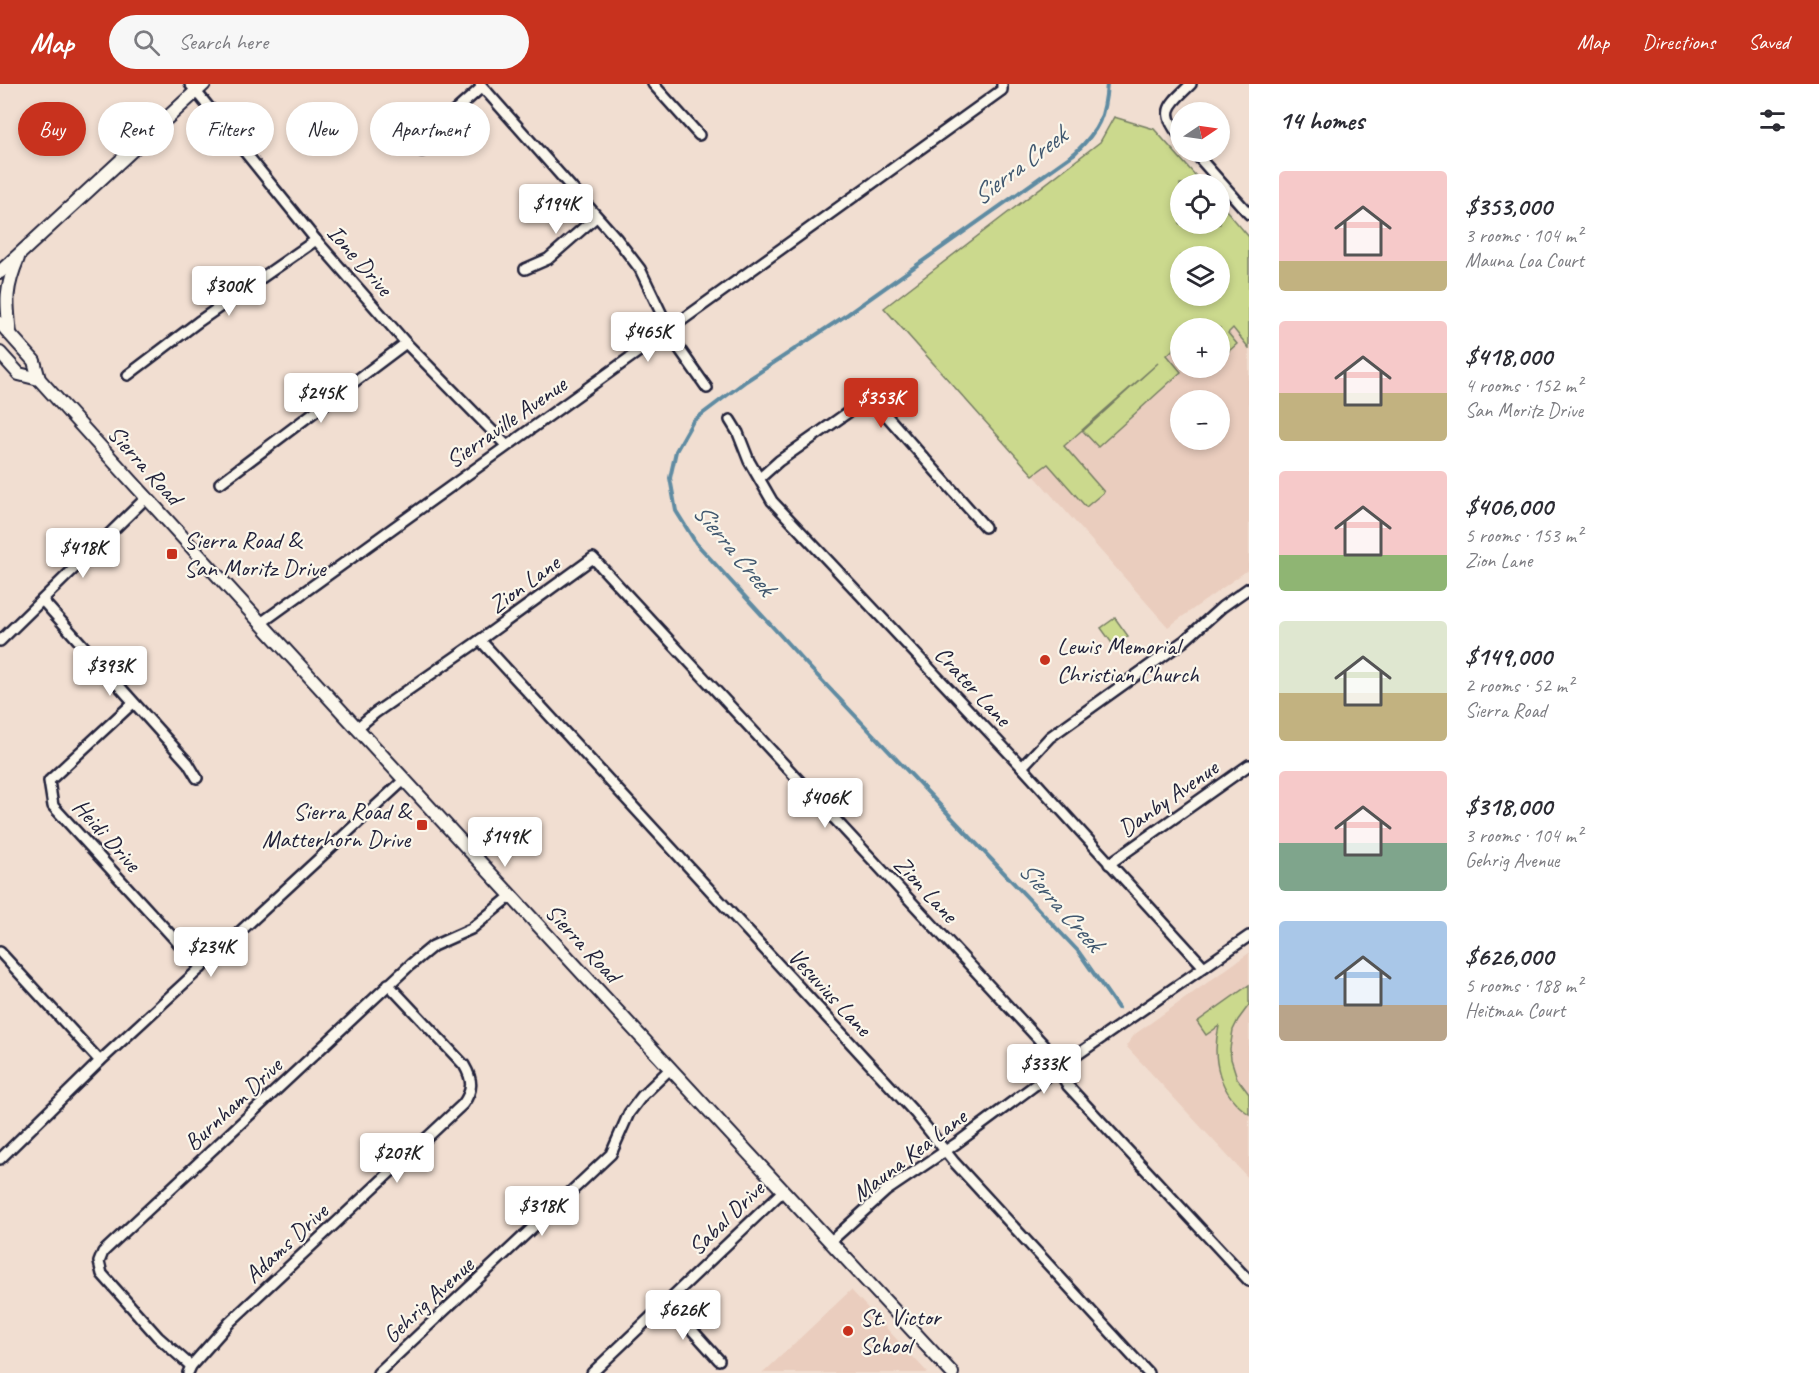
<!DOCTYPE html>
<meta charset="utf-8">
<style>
body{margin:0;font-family:Caveat,sans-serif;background:#f7f7f7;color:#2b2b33;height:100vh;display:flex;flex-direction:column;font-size:22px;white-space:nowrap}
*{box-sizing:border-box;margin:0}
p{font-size:20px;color:#7c7c81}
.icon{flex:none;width:33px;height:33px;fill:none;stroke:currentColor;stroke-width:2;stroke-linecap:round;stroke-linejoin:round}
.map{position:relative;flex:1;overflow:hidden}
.details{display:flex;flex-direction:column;background:#fff;width:570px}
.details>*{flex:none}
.banner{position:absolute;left:18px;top:18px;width:570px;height:54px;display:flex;gap:12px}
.needle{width:39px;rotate:77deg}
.fabs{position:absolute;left:1170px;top:18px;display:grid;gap:12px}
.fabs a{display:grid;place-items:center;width:60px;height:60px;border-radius:50%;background:#fff;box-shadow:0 3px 9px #0003;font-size:30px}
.price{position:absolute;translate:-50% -51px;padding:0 14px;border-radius:6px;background:#fff;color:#222;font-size:20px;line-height:39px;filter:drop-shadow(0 2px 3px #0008)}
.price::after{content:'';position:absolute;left:50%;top:36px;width:18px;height:14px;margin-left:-9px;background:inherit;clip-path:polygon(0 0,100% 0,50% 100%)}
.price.current{background:#c8321e;color:#fff}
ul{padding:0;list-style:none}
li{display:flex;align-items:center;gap:18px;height:150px;padding:0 30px}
li span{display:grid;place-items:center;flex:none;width:168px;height:120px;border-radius:6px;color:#555}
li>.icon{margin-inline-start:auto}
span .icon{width:72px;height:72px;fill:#fffc;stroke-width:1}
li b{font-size:26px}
h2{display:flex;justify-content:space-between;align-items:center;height:72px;padding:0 30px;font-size:26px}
.tag{padding:0 21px;border-radius:27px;background:#fff;box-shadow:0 3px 9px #0003;font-size:21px;line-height:54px}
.tag.current{background:#c8321e;color:#fff}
header{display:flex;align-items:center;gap:36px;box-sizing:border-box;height:84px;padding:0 30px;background:#c8321e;color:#fff}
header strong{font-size:28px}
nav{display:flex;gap:33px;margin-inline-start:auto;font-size:21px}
.search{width:420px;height:54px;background:#f7f7f7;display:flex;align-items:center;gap:15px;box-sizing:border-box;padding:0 21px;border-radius:33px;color:#7c7c81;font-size:22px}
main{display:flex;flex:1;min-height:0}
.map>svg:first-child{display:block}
.built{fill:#eacdbe;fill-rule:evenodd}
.green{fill:#cbd98d;stroke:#767e64;stroke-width:1.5;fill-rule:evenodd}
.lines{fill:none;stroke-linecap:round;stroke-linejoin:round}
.stream{stroke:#5e8ba2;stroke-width:4}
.minor-casing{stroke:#22223b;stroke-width:14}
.tertiary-casing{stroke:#22223b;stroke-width:16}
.minor{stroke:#fbf7ec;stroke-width:9}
.tertiary{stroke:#fbf7ec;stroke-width:12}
.poi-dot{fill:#c8321e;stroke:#fbf7ec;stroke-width:2}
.labels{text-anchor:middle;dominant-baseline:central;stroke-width:4.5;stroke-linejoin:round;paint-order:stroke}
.street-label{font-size:24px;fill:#22223b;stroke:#fbf7ec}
.poi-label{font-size:24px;fill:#22223b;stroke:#fbf7ec;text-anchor:start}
.water-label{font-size:26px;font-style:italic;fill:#40576f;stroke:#fbf7ec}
</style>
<header>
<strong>Map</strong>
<div class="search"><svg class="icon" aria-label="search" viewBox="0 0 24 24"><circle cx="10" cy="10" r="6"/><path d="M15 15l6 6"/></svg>Search here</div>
<nav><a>Map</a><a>Directions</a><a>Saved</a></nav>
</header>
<main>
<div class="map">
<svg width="1249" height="1289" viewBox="0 0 1249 1289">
<rect width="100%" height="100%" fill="#f1ded1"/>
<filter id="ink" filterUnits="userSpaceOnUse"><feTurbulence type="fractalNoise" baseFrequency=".0167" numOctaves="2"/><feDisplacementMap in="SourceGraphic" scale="12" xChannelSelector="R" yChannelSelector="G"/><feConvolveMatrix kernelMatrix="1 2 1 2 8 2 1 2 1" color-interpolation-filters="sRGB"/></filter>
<g filter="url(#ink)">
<!-- built -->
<g class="built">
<path d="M1163,56L1203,100H1180V140H1220V119L1249,153V485L1168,543L902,242ZM1180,172H1220V212H1180ZM1180,244H1220V284H1180ZM1180,316H1220V356H1180Z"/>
<path d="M1249,869V1095L1126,962L1135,950Z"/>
<path d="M851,1206L928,1289H763Z"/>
</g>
<!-- green -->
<g class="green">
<path d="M1114,33L1154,45L1203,100H1180V140H1220V119L1249,153V264L1233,244L1228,249L1237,260L1222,273L1220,270V244H1180V259L1167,271L1181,288L1098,363L1083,347L1158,279L1064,362L1104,408L1086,423L1048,380L1033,391L884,224L1100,58ZM1180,172H1220V212H1180Z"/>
<path d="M1115,534L1128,552L1114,562L1101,544Z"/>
<path d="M1249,901V921L1238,936L1233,946L1230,965L1231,975L1237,994L1249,1010V1030C1219,1010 1211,975 1219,942L1206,951L1197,938Z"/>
</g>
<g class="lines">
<!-- stream -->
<path class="stream" d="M1107,0C1105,32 1099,46 1075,69L848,230L746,297L693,337L676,367L670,394L676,427L696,459L812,586L1078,867L1118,924"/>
<!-- minor casing -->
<g class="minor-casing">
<g id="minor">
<path d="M190,0L316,156L406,259L506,361"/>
<path d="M480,0L617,155L640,185L676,260L707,304"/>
<path d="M653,0L699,51"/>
<path d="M1180,52C1158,26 1171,20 1191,0"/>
<path d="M422,67L437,43L482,3"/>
<path d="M1194,68L1249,130"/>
<path d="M525,185L548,175L596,133"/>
<path d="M128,291L198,238L316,156"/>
<path d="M730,336L738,349L749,377L772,417L1022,683L1204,883"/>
<path d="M760,394L779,377L870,313L985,443"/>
<path d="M220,399L406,259"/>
<path d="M43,517L188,679L197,694"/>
<path d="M261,539L1002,6V0"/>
<path d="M480,556L915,1029L954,1078L1148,1289"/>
<path d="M0,557L146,414"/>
<path d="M133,619L49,697L53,722L201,884"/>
<path d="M357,644L375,629L480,556L593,474L1044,961L1068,1002L1249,1197"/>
<path d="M1022,683L1050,653L1184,557L1222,523L1249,504"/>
<path d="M1109,780L1249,681"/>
<path d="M0,868L100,977"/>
<path d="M0,1075L100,977L404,696"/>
<path d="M830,1158L886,1107L957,1059L1058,984L1249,852"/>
<path d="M667,1218L719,1276"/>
<path d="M191,1282L158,1253L102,1190L99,1178L103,1168L410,881L433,862L471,845L511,812"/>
<path d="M188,1289L191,1282L230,1238L463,1020C473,1006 473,996 464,981L388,900"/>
<path d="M378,1289L611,1070L629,1029L642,1012L670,985"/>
<path d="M592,1289L783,1107"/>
</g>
</g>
<!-- tertiary casing -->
<g class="tertiary-casing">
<g id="tertiary">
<path d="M0,188L204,0"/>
<path d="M0,239L34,277L39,295C341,629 646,959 952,1289"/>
<path d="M10,250C6,216 5,205 18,174"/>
<path d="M0,269L19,290L39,295"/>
</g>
</g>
<!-- minor -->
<use href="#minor" class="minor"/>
<!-- tertiary -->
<use href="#tertiary" class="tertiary"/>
</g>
</g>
<!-- markers -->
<g class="poi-dot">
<rect x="166" y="464" width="12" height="12" rx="3"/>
<circle cx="1045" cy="576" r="6"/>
<rect x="416" y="735" width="12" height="12" rx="3"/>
<circle cx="848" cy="1247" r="6"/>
</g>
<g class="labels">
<!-- street labels -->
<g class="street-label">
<text transform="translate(360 176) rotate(49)">Ione Drive</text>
<text transform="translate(506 338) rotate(-35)">Sierraville Avenue</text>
<text transform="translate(145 381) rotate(48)">Sierra Road</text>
<text transform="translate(524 500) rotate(-36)">Zion Lane</text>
<text transform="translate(973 602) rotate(47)">Crater Lane</text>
<text transform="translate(1168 714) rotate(-35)">Danby Avenue</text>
<text transform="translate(107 751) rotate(48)">Heidi Drive</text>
<text transform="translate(926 805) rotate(47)">Zion Lane</text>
<text transform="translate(583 859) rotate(47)">Sierra Road</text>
<text transform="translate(830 908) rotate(47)">Vesuvius Lane</text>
<text transform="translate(233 1020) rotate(-43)">Burnham Drive</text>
<text transform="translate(909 1071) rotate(-37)">Mauna Kea Lane</text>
<text transform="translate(726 1134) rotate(-44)">Sabal Drive</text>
<text transform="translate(286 1159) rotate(-43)">Adams Drive</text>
<text transform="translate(428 1216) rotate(-43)">Gehrig Avenue</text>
</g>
<!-- poi labels -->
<g class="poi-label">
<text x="184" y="456">Sierra Road &amp;<tspan x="184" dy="28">San Moritz Drive</tspan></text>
<text x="1057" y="562">Lewis Memorial<tspan x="1057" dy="28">Christian Church</tspan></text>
<text x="410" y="727" text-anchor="end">Sierra Road &amp;<tspan x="410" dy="28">Matterhorn Drive</tspan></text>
<text x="860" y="1233">St. Victor<tspan x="860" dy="28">School</tspan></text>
</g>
<!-- water labels -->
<g class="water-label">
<text transform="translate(1019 82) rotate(-37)">Sierra Creek</text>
<text transform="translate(734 465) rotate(50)">Sierra Creek</text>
<text transform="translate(1061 822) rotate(48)">Sierra Creek</text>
</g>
</g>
</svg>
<div class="fabs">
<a><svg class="needle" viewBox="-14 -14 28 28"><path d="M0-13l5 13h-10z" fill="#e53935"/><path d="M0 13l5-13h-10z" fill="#7c7c81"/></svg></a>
<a><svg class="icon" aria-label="locate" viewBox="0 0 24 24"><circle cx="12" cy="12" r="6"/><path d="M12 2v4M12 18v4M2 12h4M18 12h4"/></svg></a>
<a><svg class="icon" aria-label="layers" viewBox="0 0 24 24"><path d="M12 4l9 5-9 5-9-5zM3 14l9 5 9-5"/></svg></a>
<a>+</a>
<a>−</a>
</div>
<b class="price" style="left:556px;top:151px">$194K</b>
<b class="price" style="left:229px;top:233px">$300K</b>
<b class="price" style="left:648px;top:279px">$465K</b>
<b class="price" style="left:321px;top:340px">$245K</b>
<b class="price current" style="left:881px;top:345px">$353K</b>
<b class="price" style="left:83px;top:495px">$418K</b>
<b class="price" style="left:110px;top:613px">$393K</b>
<b class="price" style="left:825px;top:745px">$406K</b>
<b class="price" style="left:505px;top:784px">$149K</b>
<b class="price" style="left:211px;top:894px">$234K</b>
<b class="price" style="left:1044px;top:1011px">$333K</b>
<b class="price" style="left:397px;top:1100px">$207K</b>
<b class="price" style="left:542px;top:1153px">$318K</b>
<b class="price" style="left:683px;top:1257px">$626K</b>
<div class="banner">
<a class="tag current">Buy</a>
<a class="tag">Rent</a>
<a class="tag">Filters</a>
<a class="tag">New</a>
<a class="tag">Apartment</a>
</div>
</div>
<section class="details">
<h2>14 homes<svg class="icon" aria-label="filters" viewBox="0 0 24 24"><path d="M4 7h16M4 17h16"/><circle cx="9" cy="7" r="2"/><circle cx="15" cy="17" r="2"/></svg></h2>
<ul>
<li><span style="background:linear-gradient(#f6c9c9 75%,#c2b280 0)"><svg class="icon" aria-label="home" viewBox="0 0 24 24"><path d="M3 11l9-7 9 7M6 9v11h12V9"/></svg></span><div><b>$353,000</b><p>3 rooms · 104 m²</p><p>Mauna Loa Court</p></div></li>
<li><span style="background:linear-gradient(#f6c9c9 60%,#c2b280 0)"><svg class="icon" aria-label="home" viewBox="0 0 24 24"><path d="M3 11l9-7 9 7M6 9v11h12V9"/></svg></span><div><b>$418,000</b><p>4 rooms · 152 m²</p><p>San Moritz Drive</p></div></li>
<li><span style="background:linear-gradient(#f6c9c9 70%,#8fb573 0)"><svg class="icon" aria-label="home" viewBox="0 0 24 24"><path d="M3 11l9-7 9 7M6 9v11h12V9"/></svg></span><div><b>$406,000</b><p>5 rooms · 153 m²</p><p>Zion Lane</p></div></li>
<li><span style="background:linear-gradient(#dfe7d0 60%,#c2b280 0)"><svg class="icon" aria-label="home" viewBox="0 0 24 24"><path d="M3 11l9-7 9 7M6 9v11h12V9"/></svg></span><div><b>$149,000</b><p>2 rooms · 52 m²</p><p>Sierra Road</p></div></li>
<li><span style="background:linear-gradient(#f6c9c9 60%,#7fa58c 0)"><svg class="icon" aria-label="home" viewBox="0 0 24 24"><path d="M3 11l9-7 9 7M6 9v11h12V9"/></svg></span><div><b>$318,000</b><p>3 rooms · 104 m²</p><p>Gehrig Avenue</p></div></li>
<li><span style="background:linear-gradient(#a9c7e8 70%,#b9a48a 0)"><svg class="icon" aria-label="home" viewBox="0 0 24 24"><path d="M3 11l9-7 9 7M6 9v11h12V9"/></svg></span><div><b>$626,000</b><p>5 rooms · 188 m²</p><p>Heitman Court</p></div></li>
</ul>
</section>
</main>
